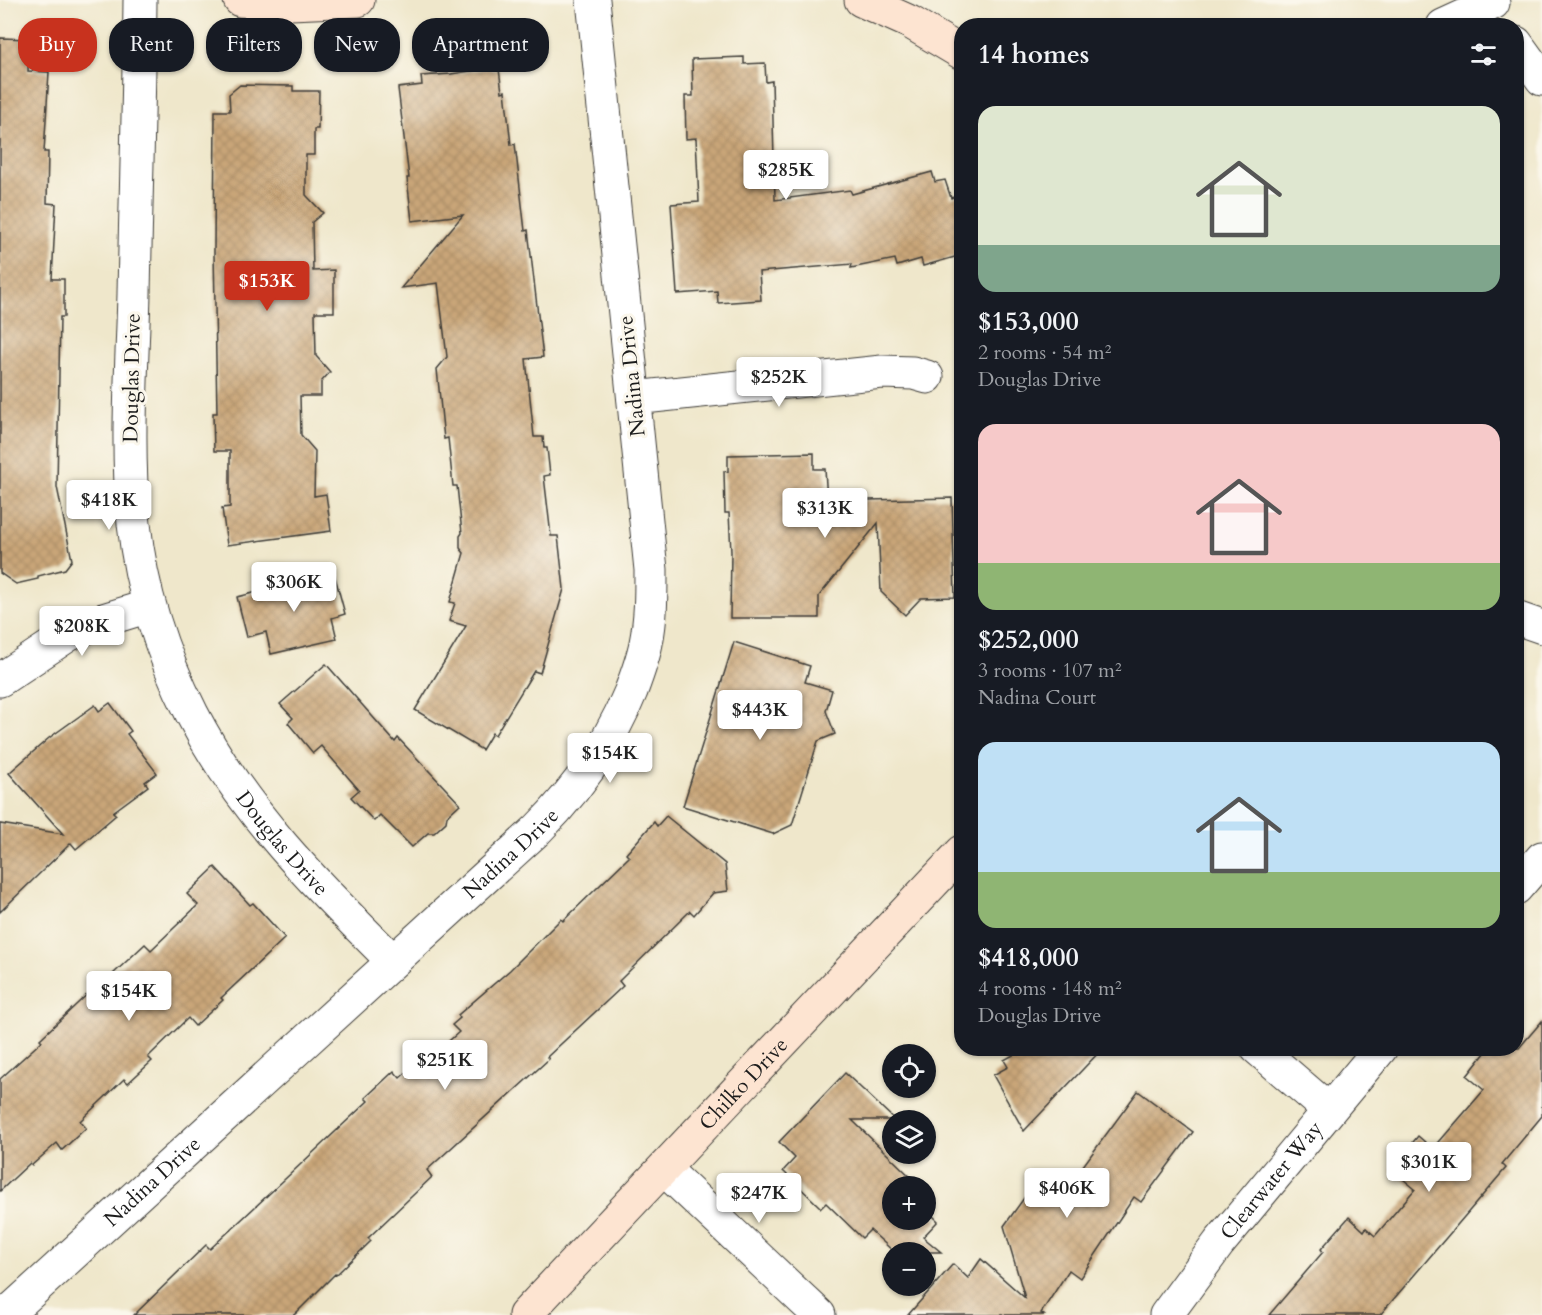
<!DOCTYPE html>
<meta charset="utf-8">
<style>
body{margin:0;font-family:Cardo,serif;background:#242831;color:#f1f3f6;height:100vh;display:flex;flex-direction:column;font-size:22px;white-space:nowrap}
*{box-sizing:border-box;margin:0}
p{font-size:20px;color:#9ea1a6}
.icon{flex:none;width:33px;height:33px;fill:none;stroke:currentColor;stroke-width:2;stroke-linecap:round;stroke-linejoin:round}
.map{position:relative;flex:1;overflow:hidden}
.sheet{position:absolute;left:954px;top:18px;width:570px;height:1038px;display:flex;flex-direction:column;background:#171b24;border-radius:24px;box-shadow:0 2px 4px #0004}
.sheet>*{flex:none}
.top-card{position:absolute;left:18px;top:18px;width:570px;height:54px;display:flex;gap:12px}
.controls{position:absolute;left:882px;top:1044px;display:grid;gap:12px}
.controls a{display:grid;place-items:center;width:54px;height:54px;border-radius:50%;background:#171b24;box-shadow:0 2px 4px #0004;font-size:30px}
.price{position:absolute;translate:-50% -51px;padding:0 14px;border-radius:6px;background:#fff;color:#222;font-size:20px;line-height:39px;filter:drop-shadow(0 2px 3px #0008)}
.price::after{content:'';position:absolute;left:50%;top:36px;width:18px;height:14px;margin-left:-9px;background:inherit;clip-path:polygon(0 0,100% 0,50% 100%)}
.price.active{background:#c8321e;color:#fff}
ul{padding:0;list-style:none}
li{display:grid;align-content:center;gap:12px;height:318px;padding:0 24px}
li span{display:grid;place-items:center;height:186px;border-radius:18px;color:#555}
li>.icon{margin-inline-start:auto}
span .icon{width:108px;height:108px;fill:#fffc;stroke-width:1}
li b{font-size:26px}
h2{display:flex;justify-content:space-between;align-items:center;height:72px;padding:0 24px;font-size:26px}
.chip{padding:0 21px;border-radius:24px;background:#171b24;box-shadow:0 2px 4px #0004;font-size:21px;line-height:54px}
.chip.active{background:#c8321e;color:#fff}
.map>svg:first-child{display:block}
.building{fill:url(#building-cross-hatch)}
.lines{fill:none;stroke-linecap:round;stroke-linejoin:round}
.street-casing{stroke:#3c3a36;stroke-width:35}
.secondary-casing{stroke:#3c3a36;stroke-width:35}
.street{stroke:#fff;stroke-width:33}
.secondary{stroke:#fde4d1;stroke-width:33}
.labels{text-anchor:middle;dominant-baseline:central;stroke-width:6;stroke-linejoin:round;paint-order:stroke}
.street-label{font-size:21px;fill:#1c1c1c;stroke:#fbf7ec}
</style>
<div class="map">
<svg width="1542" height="1315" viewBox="0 0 1542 1315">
<defs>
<pattern id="building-cross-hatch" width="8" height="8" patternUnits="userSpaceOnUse" patternTransform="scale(1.5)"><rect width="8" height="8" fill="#c9a678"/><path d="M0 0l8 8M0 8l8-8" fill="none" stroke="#ac8e67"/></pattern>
</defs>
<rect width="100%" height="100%" fill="#fbf7ec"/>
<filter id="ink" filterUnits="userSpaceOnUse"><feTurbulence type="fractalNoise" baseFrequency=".0167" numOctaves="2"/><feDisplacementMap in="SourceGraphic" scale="12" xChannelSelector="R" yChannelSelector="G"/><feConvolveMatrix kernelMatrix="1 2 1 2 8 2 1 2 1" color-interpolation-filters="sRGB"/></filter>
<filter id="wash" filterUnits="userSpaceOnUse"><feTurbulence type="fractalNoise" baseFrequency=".008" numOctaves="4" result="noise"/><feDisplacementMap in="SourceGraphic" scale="24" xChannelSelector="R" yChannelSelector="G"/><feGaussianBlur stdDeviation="1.35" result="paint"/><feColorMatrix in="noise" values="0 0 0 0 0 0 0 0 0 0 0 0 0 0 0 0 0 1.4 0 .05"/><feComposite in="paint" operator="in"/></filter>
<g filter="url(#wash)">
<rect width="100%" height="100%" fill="#efe7cb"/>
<g id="blocks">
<!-- building -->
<g class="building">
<path d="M0,38L29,39L28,71L49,72L44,152H48L47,203L56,204L52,279H64V317H60L57,487L72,560L65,569L38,576V579L16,584L0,573Z"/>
<path d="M744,57V64L765,63L766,82L772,81L775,200L850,190L852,194L932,172L935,182L945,180L951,198L962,194V255L923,266L921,259L897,266L895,259L851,268L852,264L759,272L761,300L718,303L717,291L677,294L671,204L699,202L696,138L686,139L685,96H693L692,59Z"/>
<path d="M490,68L491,70L499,69L502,92L505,91L511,145L515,144L525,231L528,230L543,357L526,359L534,437H543L544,448H547L550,475L544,476L551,536H558L564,589L540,673L534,671L495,735L492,733L482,750L415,710L466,626L449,621L455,603L450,602L464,553L460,548V536L462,533L457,486H453L448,438L444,439L437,369L447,357L438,283L401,288L463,215L412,221L407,178H409L398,88L422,85L421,76L451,74Z"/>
<path d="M240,85L293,86V91H319L318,129H314V155H306V195L323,213L312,222L313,271L334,270V312H315L316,356L330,372L321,382V396H300L301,435L315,451L314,496L326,494L331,531L227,545L222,508L230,507V451H214L213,413H217L214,252L215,111H230L229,94Z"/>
<path d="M814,453V469H825L827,501L952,498L955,597L921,598L905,615L881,592L878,523L819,596V618H730L731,552L729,513H725L724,471L728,472V455Z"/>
<path d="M334,573L345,614L332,618L337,639L271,654L266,632L247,637L237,597Z"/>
<path d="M734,642L810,666L805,682L832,690L826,711L835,734L818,741L792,825L773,834L683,806Z"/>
<path d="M326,664L395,742L398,738L460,804L447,816L446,822L434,833H428L412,847L380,815L374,821L351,797L359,790L321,746L313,753L288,723L293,718L280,704Z"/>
<path d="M110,703L131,731L127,734L157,773L145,782L148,786L113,812L116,815L76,849L71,843L0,912V824L63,834L9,773L49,738L95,705L99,711Z"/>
<path d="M666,816L725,864L728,891L713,893L694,915L690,911L619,981L623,986L547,1057L549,1059L427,1170L432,1177L368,1238L371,1241L336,1275L335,1274L294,1315H134L206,1245L210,1249L285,1179L368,1101L365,1098L394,1071L400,1078L412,1067L415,1071L459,1032L452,1025L460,1018L458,1015L510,970L561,919L563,921L629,857L626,854L654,822L657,826Z"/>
<path d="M215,867L250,905L253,903L285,938L221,998L223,1000L195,1026L188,1018L148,1057L152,1061L128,1083L124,1079L80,1121L86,1128L62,1150L57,1143L32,1165L30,1163L0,1191V1079L42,1041L40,1039L95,987L97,989L145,944L151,950L198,905L187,894Z"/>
<path d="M1542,1021V1116L1502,1164L1506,1168L1380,1315H1269L1323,1252L1321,1249L1349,1217L1364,1231L1366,1228L1375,1236L1415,1189L1391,1169L1418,1136L1433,1149L1484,1090L1467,1076L1489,1048H1519Z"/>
<path d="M1026,1048H1103L1024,1131L993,1075L1008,1067L1004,1060Z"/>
<path d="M845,1073L895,1120H852L920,1186H892V1220H926V1209L938,1221L923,1237L941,1252H894L870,1230L862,1238L826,1203L821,1208L783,1171L795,1158L779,1142Z"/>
<path d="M1138,1091L1193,1132L1141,1202L1134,1197L1080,1278L1069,1270L1041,1313L1044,1315H908L953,1264L968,1278L981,1259L1025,1298L1004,1226L1037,1180L1061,1196Z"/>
</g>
</g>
</g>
<g filter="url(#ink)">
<use href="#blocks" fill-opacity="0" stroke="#3c3a36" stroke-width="1.5"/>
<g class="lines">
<!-- street casing -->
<g class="street-casing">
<g id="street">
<path id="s1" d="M140,0C139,98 136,196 134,294C132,370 126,448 134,524C141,590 162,655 192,714C241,810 317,886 393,961"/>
<path d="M1443,26L1493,3"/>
<path d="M1516,43L1542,79"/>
<path d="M634,398L882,372L913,373L927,377"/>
<path d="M1516,618L1542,627"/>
<path d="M0,680L68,635L100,621L149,606"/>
<path d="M1516,888L1542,858"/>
<path d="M1257,1048L1329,1110"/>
<path d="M664,1169L819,1315"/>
<path id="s2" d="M6,1315L537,830C578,789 609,745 631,691C637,675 643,659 646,643C651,619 651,595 651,570L593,0"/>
<path id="s3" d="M1166,1315L1219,1243L1381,1048"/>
</g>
</g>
<!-- secondary casing -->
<g class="secondary-casing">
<g id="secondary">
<path d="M240,0L291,3L358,0"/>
<path d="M861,0L910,22L962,53"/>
<path id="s4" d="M525,1315L962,852"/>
</g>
</g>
<!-- street -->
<use href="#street" class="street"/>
<!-- secondary -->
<use href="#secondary" class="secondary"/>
</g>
</g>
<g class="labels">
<!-- street labels -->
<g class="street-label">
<text transform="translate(632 376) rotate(-96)">Nadina Drive</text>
<text transform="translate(132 378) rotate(-89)">Douglas Drive</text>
<text stroke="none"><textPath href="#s1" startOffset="882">Douglas Drive</textPath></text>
<text stroke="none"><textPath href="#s2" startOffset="684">Nadina Drive</textPath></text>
<text stroke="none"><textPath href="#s4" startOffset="318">Chilko Drive</textPath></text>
<text stroke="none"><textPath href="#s3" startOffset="171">Clearwater Way</textPath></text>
<text stroke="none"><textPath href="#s2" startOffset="198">Nadina Drive</textPath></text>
</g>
</g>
</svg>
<div class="controls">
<a><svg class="icon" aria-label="locate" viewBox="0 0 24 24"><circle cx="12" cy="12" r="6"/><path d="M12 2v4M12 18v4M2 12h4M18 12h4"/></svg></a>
<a><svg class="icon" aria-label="layers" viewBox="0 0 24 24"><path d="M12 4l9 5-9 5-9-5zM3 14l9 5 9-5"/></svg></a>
<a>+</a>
<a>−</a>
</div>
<b class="price" style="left:786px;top:201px">$285K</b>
<b class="price active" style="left:267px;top:312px">$153K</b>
<b class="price" style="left:779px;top:408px">$252K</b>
<b class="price" style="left:109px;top:531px">$418K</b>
<b class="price" style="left:825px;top:539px">$313K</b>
<b class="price" style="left:294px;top:613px">$306K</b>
<b class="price" style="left:82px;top:657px">$208K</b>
<b class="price" style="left:760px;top:741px">$443K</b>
<b class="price" style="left:610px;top:784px">$154K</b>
<b class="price" style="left:129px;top:1022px">$154K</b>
<b class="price" style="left:445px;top:1091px">$251K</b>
<b class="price" style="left:1429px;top:1193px">$301K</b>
<b class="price" style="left:1067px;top:1219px">$406K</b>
<b class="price" style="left:759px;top:1224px">$247K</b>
<div class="top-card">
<a class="chip active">Buy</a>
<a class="chip">Rent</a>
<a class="chip">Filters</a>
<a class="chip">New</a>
<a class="chip">Apartment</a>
</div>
<section class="sheet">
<h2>14 homes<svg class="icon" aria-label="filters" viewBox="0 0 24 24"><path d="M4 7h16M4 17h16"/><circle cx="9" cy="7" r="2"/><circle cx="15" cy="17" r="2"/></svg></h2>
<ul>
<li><span style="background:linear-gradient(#dfe7d0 75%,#7fa58c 0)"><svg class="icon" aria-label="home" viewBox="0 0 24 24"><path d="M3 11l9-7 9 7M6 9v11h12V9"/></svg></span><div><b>$153,000</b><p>2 rooms · 54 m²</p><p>Douglas Drive</p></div></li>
<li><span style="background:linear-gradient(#f6c9c9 75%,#8fb573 0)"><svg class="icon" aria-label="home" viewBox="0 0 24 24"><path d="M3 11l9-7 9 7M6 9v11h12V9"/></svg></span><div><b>$252,000</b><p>3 rooms · 107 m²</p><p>Nadina Court</p></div></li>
<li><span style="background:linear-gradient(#bfe0f5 70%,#8fb573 0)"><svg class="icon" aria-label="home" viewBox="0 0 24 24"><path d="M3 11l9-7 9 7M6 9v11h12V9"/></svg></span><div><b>$418,000</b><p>4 rooms · 148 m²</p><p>Douglas Drive</p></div></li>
</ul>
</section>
</div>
